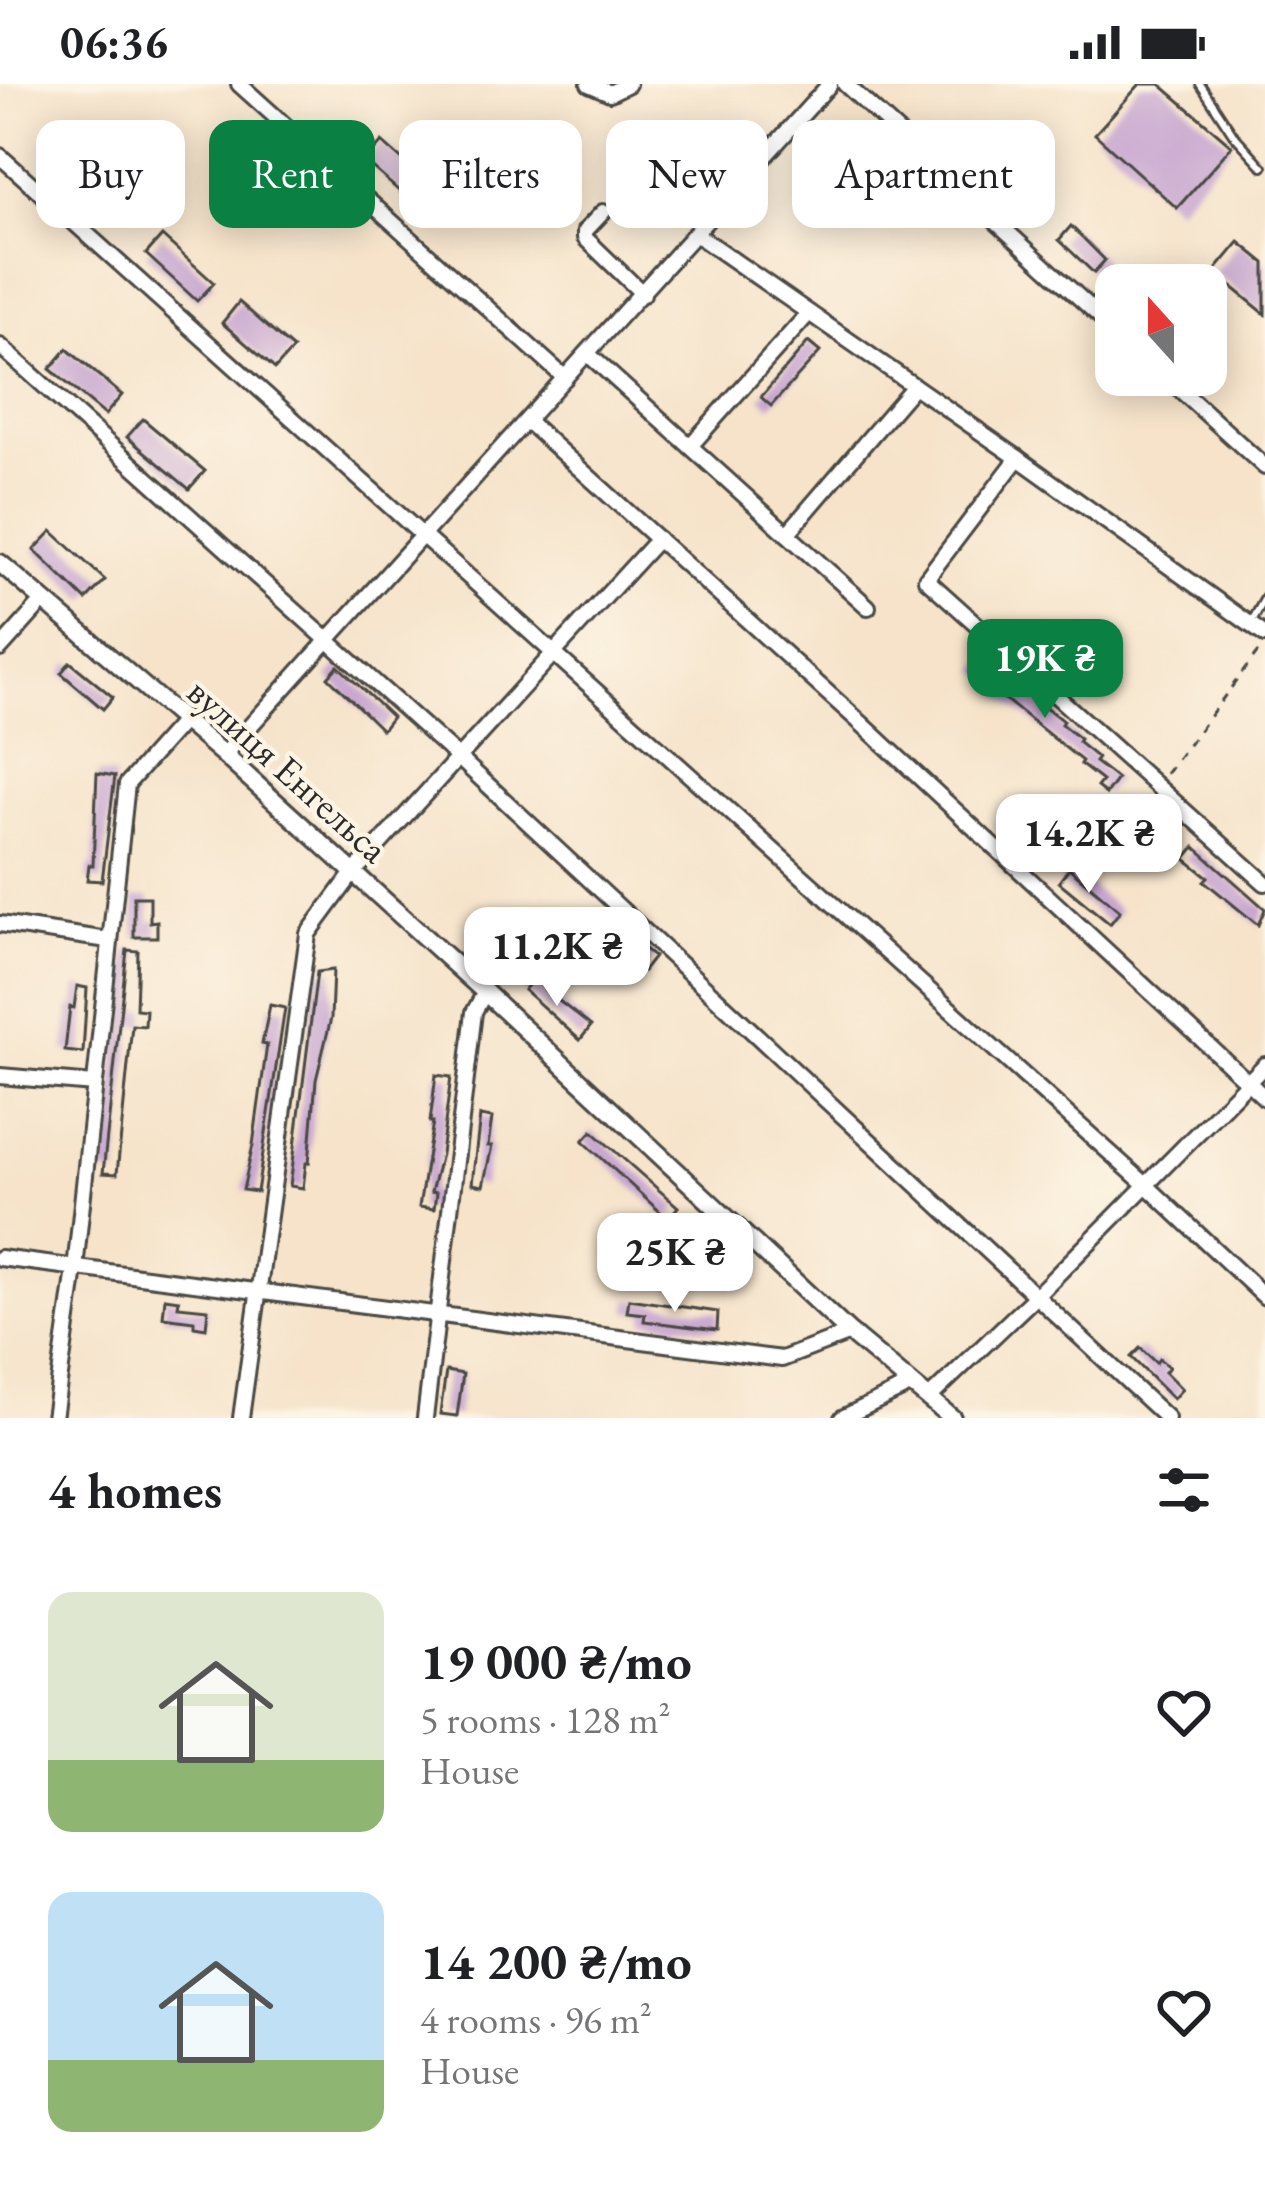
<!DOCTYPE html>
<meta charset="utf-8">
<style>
body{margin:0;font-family:"EB Garamond",serif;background:#f2f2f2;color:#202124;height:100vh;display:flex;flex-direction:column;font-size:45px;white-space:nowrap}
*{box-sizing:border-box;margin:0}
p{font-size:39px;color:#757577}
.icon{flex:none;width:66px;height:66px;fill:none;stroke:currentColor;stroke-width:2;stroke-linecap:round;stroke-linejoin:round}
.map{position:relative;height:1334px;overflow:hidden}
.side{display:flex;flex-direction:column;background:#fff;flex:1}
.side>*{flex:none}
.banner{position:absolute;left:36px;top:36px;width:1194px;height:108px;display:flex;gap:24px}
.needle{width:78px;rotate:339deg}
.tools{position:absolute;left:1095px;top:180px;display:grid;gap:24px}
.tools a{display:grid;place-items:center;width:132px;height:132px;border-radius:24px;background:#fff;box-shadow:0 6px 30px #0003;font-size:60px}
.price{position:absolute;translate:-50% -102px;padding:0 27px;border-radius:24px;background:#fff;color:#222;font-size:39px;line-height:78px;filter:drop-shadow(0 3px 6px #0008)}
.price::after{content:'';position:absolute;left:50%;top:72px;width:36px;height:27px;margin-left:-18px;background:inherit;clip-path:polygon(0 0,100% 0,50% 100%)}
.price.selected{background:#0b8043;color:#fff}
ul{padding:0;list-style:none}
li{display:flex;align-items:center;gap:36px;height:300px;padding:0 48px}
li span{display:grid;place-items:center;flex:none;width:336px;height:240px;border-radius:24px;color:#555}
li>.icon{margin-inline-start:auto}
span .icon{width:144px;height:144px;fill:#fffc;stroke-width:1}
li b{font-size:51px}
h2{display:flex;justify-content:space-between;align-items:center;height:144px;padding:0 48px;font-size:51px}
.tag{padding:0 42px;border-radius:24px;background:#fff;box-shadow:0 6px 30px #0003;font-size:42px;line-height:108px}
.tag.selected{background:#0b8043;color:#fff}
.status{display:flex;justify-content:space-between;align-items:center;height:84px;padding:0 60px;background:#fff;direction:ltr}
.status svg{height:33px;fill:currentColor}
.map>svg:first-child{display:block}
.building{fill:#c7a6d0}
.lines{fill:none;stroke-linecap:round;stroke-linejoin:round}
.service-casing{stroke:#494743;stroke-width:12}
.minor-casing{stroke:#494743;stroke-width:20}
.tertiary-casing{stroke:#494743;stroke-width:22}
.path{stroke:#494743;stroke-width:3;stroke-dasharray:9 9;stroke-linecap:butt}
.service{stroke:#fff;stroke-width:6}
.minor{stroke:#fff;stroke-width:14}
.tertiary{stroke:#fff;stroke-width:16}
.labels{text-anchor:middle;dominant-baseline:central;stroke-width:9;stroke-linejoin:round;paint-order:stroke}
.street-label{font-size:39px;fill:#2b2b2b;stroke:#fcf5e5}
</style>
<div class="status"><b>06:36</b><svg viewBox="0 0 49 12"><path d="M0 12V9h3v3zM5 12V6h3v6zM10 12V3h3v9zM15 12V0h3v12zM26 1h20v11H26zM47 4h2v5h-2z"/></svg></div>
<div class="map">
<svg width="1265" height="1334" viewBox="0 0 1265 1334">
<rect width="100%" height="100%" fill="#fcf5e5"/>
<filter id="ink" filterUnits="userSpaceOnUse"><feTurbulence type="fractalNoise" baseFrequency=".00833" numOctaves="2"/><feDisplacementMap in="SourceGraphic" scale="24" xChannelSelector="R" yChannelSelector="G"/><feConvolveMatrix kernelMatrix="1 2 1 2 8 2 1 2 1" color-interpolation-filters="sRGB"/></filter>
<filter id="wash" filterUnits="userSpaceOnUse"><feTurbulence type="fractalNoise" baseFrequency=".004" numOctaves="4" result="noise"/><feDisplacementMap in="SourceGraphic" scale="48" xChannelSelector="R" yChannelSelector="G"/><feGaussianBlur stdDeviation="2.7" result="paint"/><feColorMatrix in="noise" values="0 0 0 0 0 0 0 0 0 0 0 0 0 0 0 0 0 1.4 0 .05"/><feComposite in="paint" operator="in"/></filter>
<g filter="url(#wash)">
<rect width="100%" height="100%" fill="#f6e3ca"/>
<g id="blocks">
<!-- building -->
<g class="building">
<path d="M1140,0H1160L1232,62L1177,124L1095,50Z"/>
<path d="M382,58L442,111L425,130L365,77Z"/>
<path d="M1071,142L1105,176L1094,189L1059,156Z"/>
<path d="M162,152L214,199L197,217L146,170Z"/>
<path d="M1239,158L1265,179V230L1214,188Z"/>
<path d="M239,218L293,265L275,285L222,239Z"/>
<path d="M808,258L820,268L771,322L761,313Z"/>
<path d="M67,265L122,311L105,331L50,285Z"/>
<path d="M143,335L205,387L189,405L127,353Z"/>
<path d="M52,447L105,496L86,516L34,466Z"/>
<path d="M990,572L1000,580L996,584L1063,637L1061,640L1080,655L1078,658L1098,674L1095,678L1117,695L1106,710L1097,703L1102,697L1080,680L1082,677L996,608L998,604L977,586Z"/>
<path d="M70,578L113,613L103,625L61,589Z"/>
<path d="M338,582L392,633L382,646L328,593Z"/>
<path d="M97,689L115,692L102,797L87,796L89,781H93Z"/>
<path d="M1195,763L1265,825L1258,841L1204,797L1208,793L1185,775Z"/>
<path d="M1069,784L1120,827L1110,840L1059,798Z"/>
<path d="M134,813H150V838L157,837V853H134Z"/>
<path d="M618,843L654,873L643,887L608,856Z"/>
<path d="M127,866L138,867L136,925L146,926L145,942L132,941L117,1090L103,1089Z"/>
<path d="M333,886L331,934L316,996L309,1079H306L303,1104L290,1102L317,888Z"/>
<path d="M535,893L547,903L545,906L591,942L580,956L524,906Z"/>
<path d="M77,902L87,904L83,969L65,967L70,923L74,924Z"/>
<path d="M270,921L285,924L257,1108L243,1106L253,1061L267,961L262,960Z"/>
<path d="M436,991L451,993L441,1070L431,1108L436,1109L434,1125L419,1123L433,1038H430Z"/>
<path d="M480,1032L492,1034L488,1062H492L483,1102L472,1100Z"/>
<path d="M592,1047L678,1123L668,1135L583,1057Z"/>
<path d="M165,1214L179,1216L178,1222L208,1225L206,1244L194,1242V1237L163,1233Z"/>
<path d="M629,1215L718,1228L717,1246L644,1237L645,1230L627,1228Z"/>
<path d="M1140,1264L1156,1279L1159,1275L1169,1283L1165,1288L1182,1305L1173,1315L1131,1273Z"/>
<path d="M446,1287L463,1290L457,1332L440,1330Z"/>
</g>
</g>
</g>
<g filter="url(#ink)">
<use href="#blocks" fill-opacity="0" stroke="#494743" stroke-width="3"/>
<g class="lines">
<!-- service casing -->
<g class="service-casing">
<g id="service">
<path d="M1200,0L1233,50L1263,83"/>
<path d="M1252,537L1265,514"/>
</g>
</g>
<!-- minor casing -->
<g class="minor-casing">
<g id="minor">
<path d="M239,0L565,294"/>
<path d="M589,0L610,9L628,0"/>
<path d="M845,0L1116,247"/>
<path d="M0,72L1147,1102L1265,1213"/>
<path d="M603,128L585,147V154L643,210"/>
<path d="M697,151L1018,374L1265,551"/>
<path d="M0,262L460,675L1167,1334"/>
<path d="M588,270L868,523"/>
<path d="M1164,291L1265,383"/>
<path d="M527,337L861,639L1265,1014"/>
<path d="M690,362L809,229"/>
<path d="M1018,374L926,495L1265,799"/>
<path d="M787,450L914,302"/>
<path d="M0,565L43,517"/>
<path d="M224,671L830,0"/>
<path d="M0,840L108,856"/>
<path d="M0,992L94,1000"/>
<path d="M0,1174L782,1275L850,1249"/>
<path d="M930,1313L1036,1212L1265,981"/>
<path d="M54,1334L75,1185L127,700L184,636"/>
<path d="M241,1334L308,850L353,789L658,455"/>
<path d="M425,1334L474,928L485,908"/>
<path d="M842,1334L910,1301"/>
</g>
</g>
<!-- tertiary casing -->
<g class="tertiary-casing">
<path id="tertiary" d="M0,479L224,671L485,908L850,1249L952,1334"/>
</g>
<!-- path -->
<path class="path" d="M1166,690L1261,564"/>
<!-- service -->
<use href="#service" class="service"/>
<!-- minor -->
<use href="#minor" class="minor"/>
<!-- tertiary -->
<use href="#tertiary" class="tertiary"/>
</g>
</g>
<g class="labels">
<!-- street labels -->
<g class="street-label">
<text transform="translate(288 686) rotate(42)">вулиця Енгельса</text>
</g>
</g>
</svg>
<div class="tools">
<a><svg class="needle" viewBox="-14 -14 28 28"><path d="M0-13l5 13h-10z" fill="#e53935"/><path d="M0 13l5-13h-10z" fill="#757577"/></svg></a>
</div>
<b class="price selected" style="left:1045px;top:637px">19K ₴</b>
<b class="price" style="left:1089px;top:812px">14.2K ₴</b>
<b class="price" style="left:557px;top:925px">11.2K ₴</b>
<b class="price" style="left:675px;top:1231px">25K ₴</b>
<div class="banner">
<a class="tag">Buy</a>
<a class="tag selected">Rent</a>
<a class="tag">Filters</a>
<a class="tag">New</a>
<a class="tag">Apartment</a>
</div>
</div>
<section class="side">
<h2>4 homes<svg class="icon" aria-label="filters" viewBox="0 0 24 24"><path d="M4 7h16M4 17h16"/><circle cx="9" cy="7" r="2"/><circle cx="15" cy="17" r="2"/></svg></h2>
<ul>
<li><span style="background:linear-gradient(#dfe7d0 70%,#8fb573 0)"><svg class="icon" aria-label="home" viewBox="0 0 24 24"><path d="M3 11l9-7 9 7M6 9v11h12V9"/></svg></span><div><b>19 000 ₴/mo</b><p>5 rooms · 128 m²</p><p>House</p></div><svg class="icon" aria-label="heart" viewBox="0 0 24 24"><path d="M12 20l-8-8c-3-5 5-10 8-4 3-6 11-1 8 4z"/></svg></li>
<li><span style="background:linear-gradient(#bfe0f5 70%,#8fb573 0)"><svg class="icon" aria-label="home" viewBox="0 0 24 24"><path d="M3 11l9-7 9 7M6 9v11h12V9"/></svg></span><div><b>14 200 ₴/mo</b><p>4 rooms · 96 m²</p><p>House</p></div><svg class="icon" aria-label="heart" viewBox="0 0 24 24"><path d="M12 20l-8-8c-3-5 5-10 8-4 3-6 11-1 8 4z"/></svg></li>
</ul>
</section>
